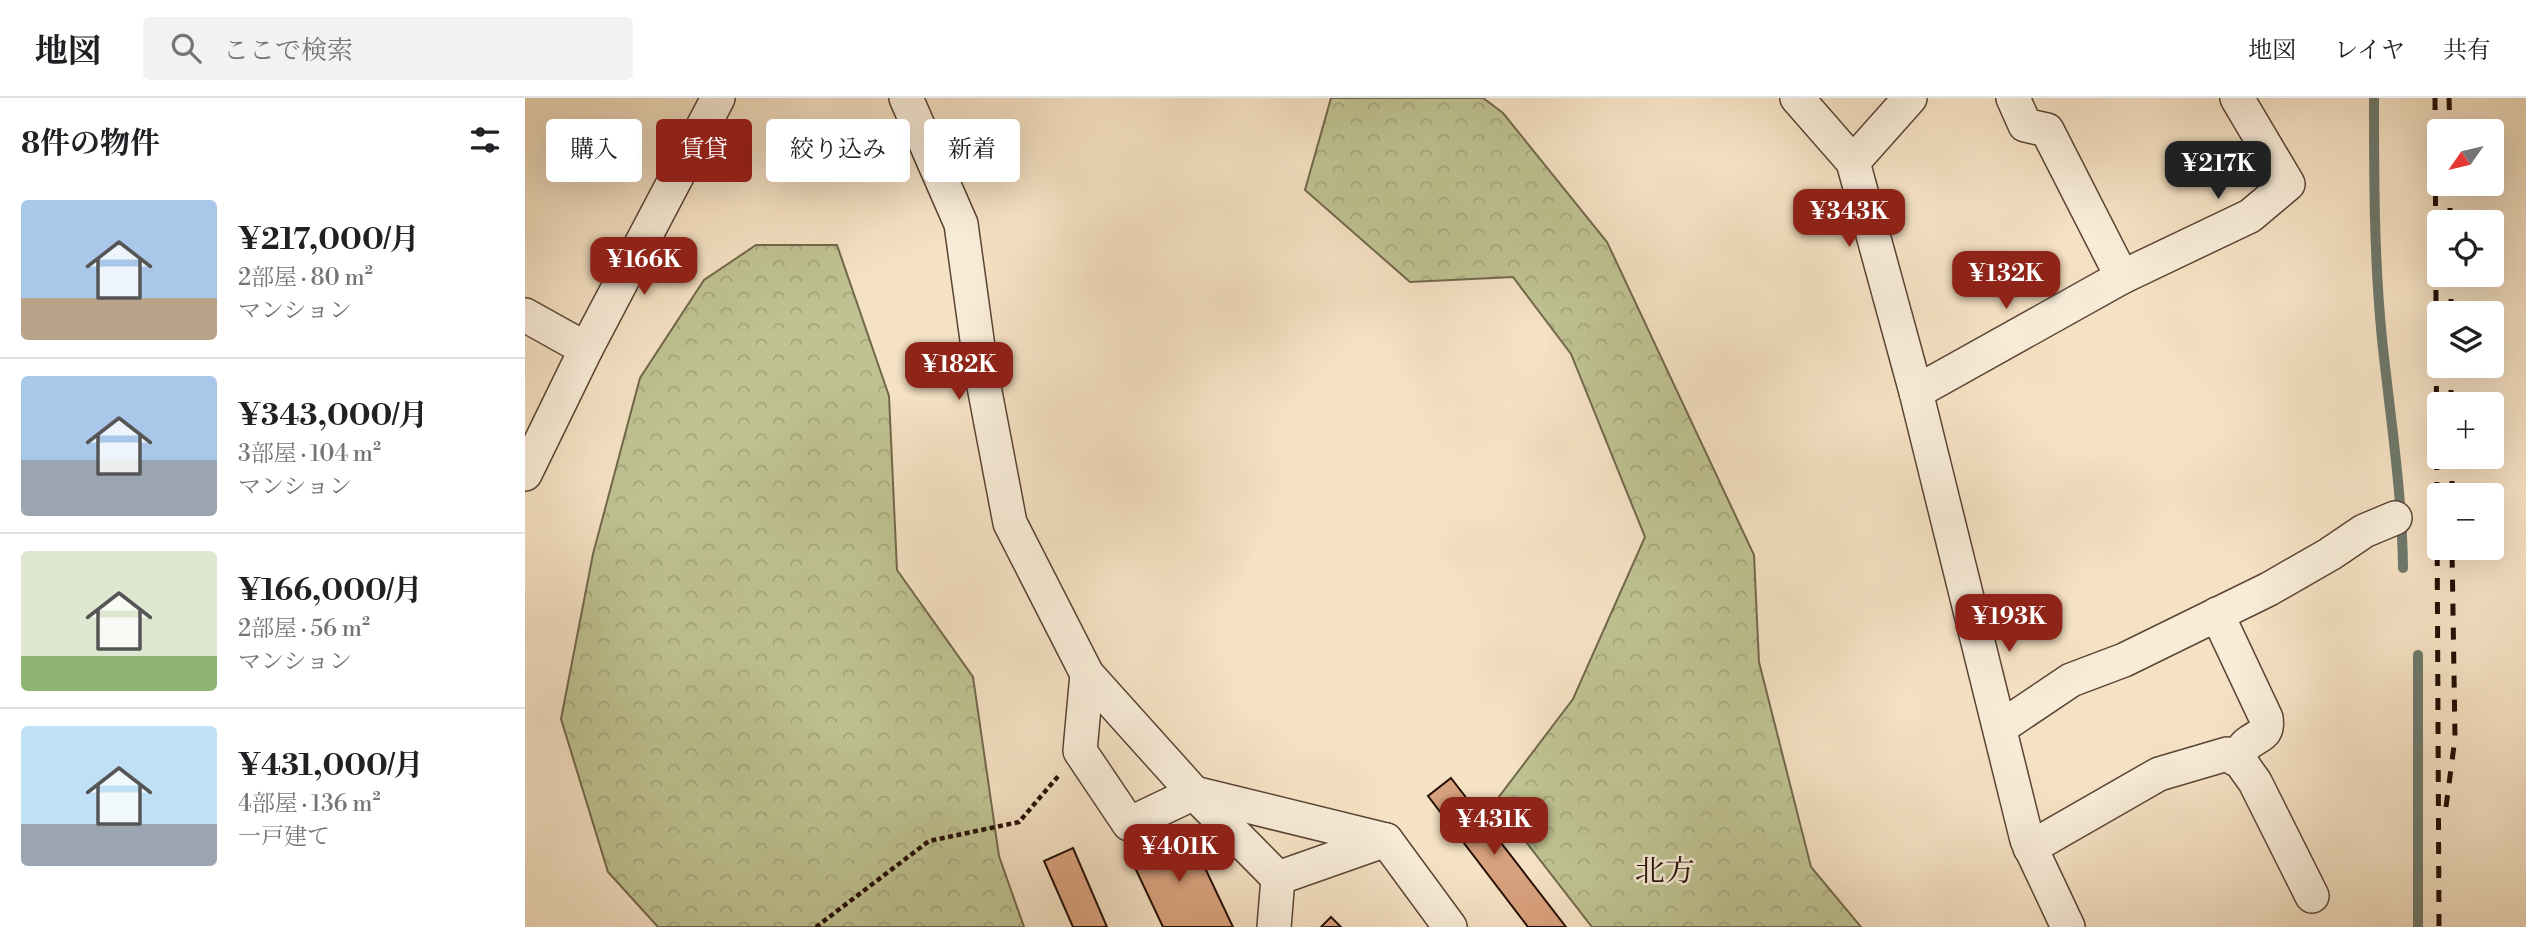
<!DOCTYPE html>
<html lang="ja">
<meta charset="utf-8">
<style>
body{margin:0;font-family:"Libre Bodoni","Noto Serif JP",serif;background:#f2f2f2;color:#202124;height:100vh;display:flex;flex-direction:column;font-size:26px;white-space:nowrap}
*{box-sizing:border-box;margin:0}
p{font-size:23px;color:#757577}
.icon{flex:none;width:38px;height:38px;fill:none;stroke:currentColor;stroke-width:2;stroke-linecap:round;stroke-linejoin:round}
.map{position:relative;flex:1;overflow:hidden}
.details{display:flex;flex-direction:column;background:#fff;width:525px}
.details>*{flex:none}
.guide{position:absolute;left:21px;top:21px;width:665px;height:63px;display:flex;gap:14px}
.needle{width:46px;rotate:236deg}
.buttons{position:absolute;left:1902px;top:21px;display:grid;gap:14px}
.buttons a{display:grid;place-items:center;width:77px;height:77px;border-radius:7px;background:#fff;box-shadow:0 7px 28px #0002;font-size:35px}
.price{position:absolute;translate:-50% -60px;padding:0 16px;border-radius:14px;background:#8f2418;color:#fff;font-size:23px;line-height:46px;filter:drop-shadow(0 2px 4px #0008)}
.price::after{content:'';position:absolute;left:50%;top:42px;width:21px;height:16px;margin-left:-10px;background:inherit;clip-path:polygon(0 0,100% 0,50% 100%)}
.price.active{background:#222;color:#fff}
ul{padding:0;list-style:none}
li{display:flex;align-items:center;gap:21px;height:175px;padding:0 21px}
li+li{border-top:2px solid #e0e0e0}
li span{display:grid;place-items:center;flex:none;width:196px;height:140px;border-radius:7px;color:#555}
li>.icon{margin-inline-start:auto}
span .icon{width:84px;height:84px;fill:#fffc;stroke-width:1}
li b{font-size:30px}
h2{display:flex;justify-content:space-between;align-items:center;height:84px;padding:0 21px;font-size:30px}
.tag{padding:0 24px;border-radius:7px;background:#fff;box-shadow:0 7px 28px #0002;font-size:24px;line-height:63px}
.tag.active{background:#8f2418;color:#fff}
header{display:flex;align-items:center;gap:42px;box-sizing:border-box;height:98px;padding:0 35px;background:#fff;border-bottom:2px solid #e0e0e0}
header strong{font-size:33px}
nav{display:flex;gap:38px;margin-inline-start:auto;font-size:24px}
.search{width:490px;height:63px;background:#f2f2f2;display:flex;align-items:center;gap:18px;box-sizing:border-box;padding:0 24px;border-radius:7px;color:#757577;font-size:26px}
main{display:flex;flex:1;min-height:0}
.map>svg:first-child{display:block}
.forest{fill:url(#forest-crowns);stroke:#72684c;stroke-width:2}
.lines{fill:none;stroke-linecap:round;stroke-linejoin:round}
.stream{stroke:#6d786b;stroke-width:10}
.building{fill:#d8a17d;stroke:#260f06;stroke-width:2}
.minor-casing{stroke:#5a4435;stroke-width:36}
.path{stroke:#260f06;stroke-width:4.5;stroke-dasharray:5 3.5;stroke-linecap:butt}
.minor{stroke:#f8ecd8;stroke-width:33}
.rail{stroke:#260f06;stroke-width:5;stroke-dasharray:12 12;stroke-linecap:butt}
.labels{text-anchor:middle;dominant-baseline:central;stroke-width:5;stroke-linejoin:round;paint-order:stroke}
.quarter-label{font-size:30px;fill:#260f06;stroke:#f8ecd8}
</style>
<header>
<strong>地図</strong>
<div class="search"><svg class="icon" aria-label="search" viewBox="0 0 24 24"><circle cx="10" cy="10" r="6"/><path d="M15 15l6 6"/></svg>ここで検索</div>
<nav><a>地図</a><a>レイヤ</a><a>共有</a></nav>
</header>
<main>
<section class="details">
<h2>8件の物件<svg class="icon" aria-label="filters" viewBox="0 0 24 24"><path d="M4 7h16M4 17h16"/><circle cx="9" cy="7" r="2"/><circle cx="15" cy="17" r="2"/></svg></h2>
<ul>
<li><span style="background:linear-gradient(#a9c7e8 70%,#b9a48a 0)"><svg class="icon" aria-label="home" viewBox="0 0 24 24"><path d="M3 11l9-7 9 7M6 9v11h12V9"/></svg></span><div><b>¥217,000/月</b><p>2部屋 · 80 m²</p><p>マンション</p></div></li>
<li><span style="background:linear-gradient(#a9c7e8 60%,#9aa5b1 0)"><svg class="icon" aria-label="home" viewBox="0 0 24 24"><path d="M3 11l9-7 9 7M6 9v11h12V9"/></svg></span><div><b>¥343,000/月</b><p>3部屋 · 104 m²</p><p>マンション</p></div></li>
<li><span style="background:linear-gradient(#dfe7d0 75%,#8fb573 0)"><svg class="icon" aria-label="home" viewBox="0 0 24 24"><path d="M3 11l9-7 9 7M6 9v11h12V9"/></svg></span><div><b>¥166,000/月</b><p>2部屋 · 56 m²</p><p>マンション</p></div></li>
<li><span style="background:linear-gradient(#bfe0f5 70%,#9aa5b1 0)"><svg class="icon" aria-label="home" viewBox="0 0 24 24"><path d="M3 11l9-7 9 7M6 9v11h12V9"/></svg></span><div><b>¥431,000/月</b><p>4部屋 · 136 m²</p><p>一戸建て</p></div></li>
</ul>
</section>
<div class="map">
<svg width="2001" height="829" viewBox="0 0 2001 829">
<defs>
<pattern id="forest-crowns" width="20" height="18" patternUnits="userSpaceOnUse" patternTransform="scale(1.75)"><rect width="20" height="18" fill="#bfc292"/><path d="M2 6a3 3 0 1 1 6 0M12 15a3 3 0 1 1 6 0" fill="none" stroke="#a4a67c"/></pattern>
</defs>
<rect width="100%" height="100%" fill="#f5e1c3"/>
<filter id="stains"><feTurbulence type="fractalNoise" baseFrequency=".00286" numOctaves="4"/><feColorMatrix values="0 0 0 0 .2 0 0 0 0 .09 0 0 0 0 .02 0 0 0 .5 -.17"/></filter>
<radialGradient id="worn" r=".72"><stop offset=".6" stop-color="#630" stop-opacity="0"/><stop offset="1" stop-color="#630" stop-opacity=".3"/></radialGradient>
<!-- forest -->
<g class="forest">
<path d="M806,0H958L978,15L1082,144L1229,457L1234,564L1286,769L1336,829H1067L970,704L1048,601L1120,439L1046,256L988,179L885,184L780,92Z"/>
<path d="M231,147H312L364,298L372,472L448,579L474,758L499,829H133L83,774L36,621L68,456L115,280L179,182Z"/>
</g>
<g class="lines">
<!-- stream -->
<g class="stream">
<path d="M1849,0C1849,80 1849,161 1857,241C1865,317 1877,392 1878,470"/>
<path d="M1893,557V829"/>
</g>
</g>
<!-- building -->
<g class="building">
<path d="M926,680L1041,829H1003L903,698Z"/>
<path d="M661,730L708,829H638L604,757Z"/>
<path d="M548,750L582,829H548L519,763Z"/>
<path d="M806,819L816,829H796Z"/>
</g>
<g class="lines">
<!-- minor casing -->
<g class="minor-casing">
<g id="minor">
<path d="M381,0L436,126L457,278L485,425L562,576L669,695L753,780L749,829"/>
<path d="M1272,0L1328,64L1391,294L1502,742L1543,829"/>
<path d="M1488,0L1500,27L1522,32L1597,179"/>
<path d="M1328,64L1385,0"/>
<path d="M0,217L61,251"/>
<path d="M1391,294L1597,179L1725,118L1763,86L1712,0"/>
<path d="M0,376L61,251L193,0"/>
<path d="M1692,516L1741,620C1744,638 1734,636 1722,646C1718,650 1714,656 1710,661"/>
<path d="M562,576L555,653L604,726L669,695L861,742L925,829"/>
<path d="M1474,627L1482,625L1546,582L1599,562L1744,491L1805,456L1839,433L1870,420"/>
<path d="M1505,750L1634,676L1702,656L1715,663L1730,684L1787,798"/>
<path d="M753,780L861,742"/>
</g>
</g>
<!-- path -->
<path class="path" d="M291,829L404,743L494,724L535,676"/>
<!-- minor -->
<use href="#minor" class="minor"/>
<!-- rail -->
<g class="rail">
<path d="M1910,0L1914,829"/>
<path d="M1924,0L1925,33"/>
<path d="M1925,86V124"/>
<path d="M1926,177V215"/>
<path d="M1926,268V306"/>
<path d="M1927,359V397"/>
<path d="M1921,709L1930,640L1927,450"/>
</g>
</g>
<g class="labels">
<!-- quarter labels -->
<g class="quarter-label">
<text x="1140" y="774">北方</text>
</g>
</g>
<rect width="100%" height="100%" filter="url(#stains)"/>
<rect width="100%" height="100%" fill="url(#worn)"/>
</svg>
<div class="buttons">
<a><svg class="needle" viewBox="-14 -14 28 28"><path d="M0-13l5 13h-10z" fill="#e53935"/><path d="M0 13l5-13h-10z" fill="#757577"/></svg></a>
<a><svg class="icon" aria-label="locate" viewBox="0 0 24 24"><circle cx="12" cy="12" r="6"/><path d="M12 2v4M12 18v4M2 12h4M18 12h4"/></svg></a>
<a><svg class="icon" aria-label="layers" viewBox="0 0 24 24"><path d="M12 4l9 5-9 5-9-5zM3 14l9 5 9-5"/></svg></a>
<a>+</a>
<a>−</a>
</div>
<b class="price active" style="left:1693px;top:103px">¥217K</b>
<b class="price" style="left:1324px;top:151px">¥343K</b>
<b class="price" style="left:119px;top:199px">¥166K</b>
<b class="price" style="left:1481px;top:213px">¥132K</b>
<b class="price" style="left:434px;top:304px">¥182K</b>
<b class="price" style="left:1484px;top:556px">¥193K</b>
<b class="price" style="left:969px;top:759px">¥431K</b>
<b class="price" style="left:654px;top:786px">¥401K</b>
<div class="guide">
<a class="tag">購入</a>
<a class="tag active">賃貸</a>
<a class="tag">絞り込み</a>
<a class="tag">新着</a>
</div>
</div>
</main>
